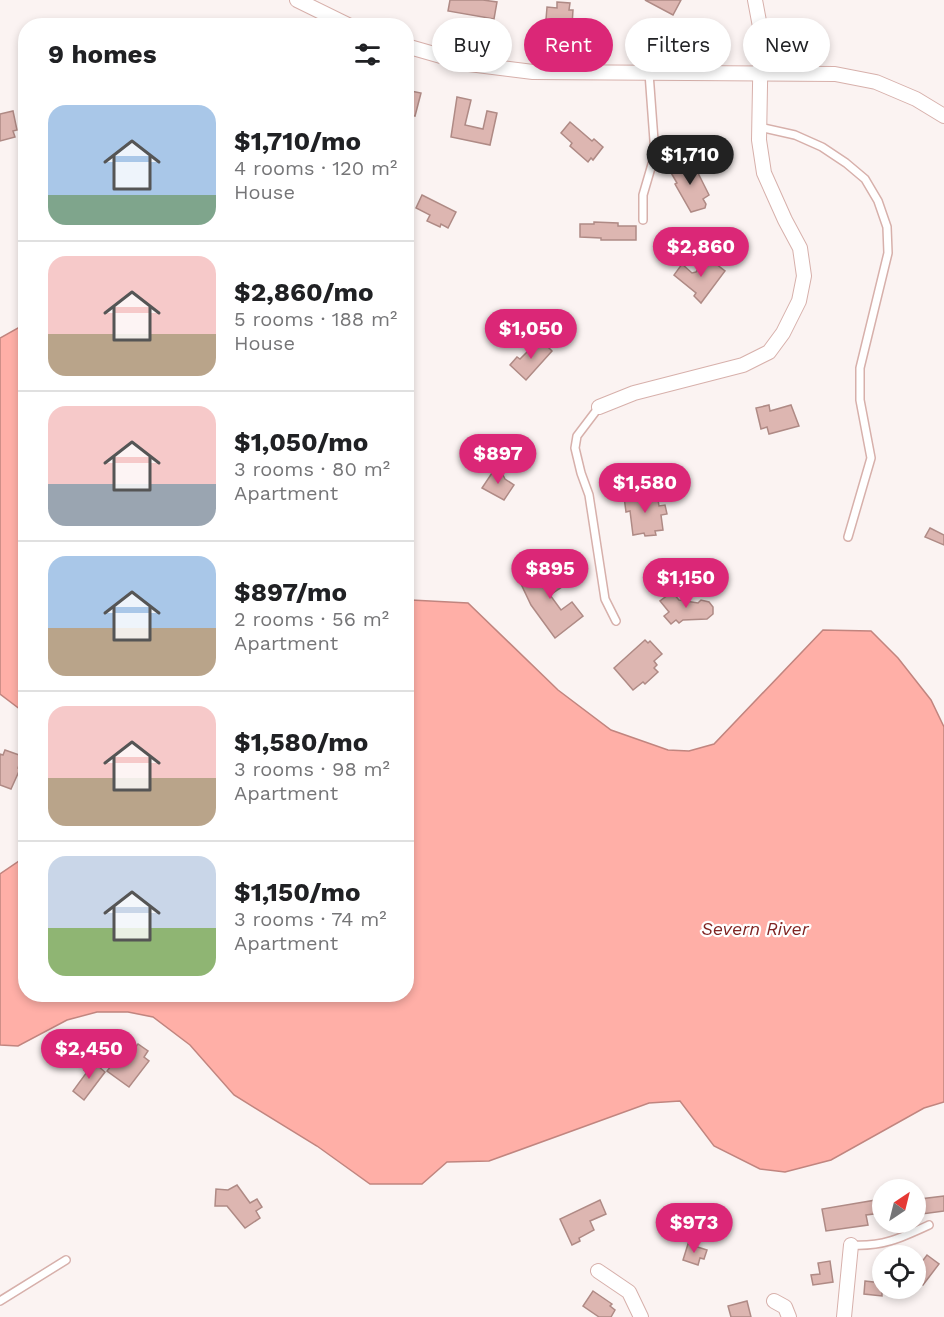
<!DOCTYPE html>
<meta charset="utf-8">
<style>
body{margin:0;font-family:"Work Sans",sans-serif;background:#f2f2f2;color:#202124;height:100vh;display:flex;flex-direction:column;font-size:22px;white-space:nowrap}
*{box-sizing:border-box;margin:0}
p{font-size:20px;color:#757577}
.icon{flex:none;width:33px;height:33px;fill:none;stroke:currentColor;stroke-width:2;stroke-linecap:round;stroke-linejoin:round}
.map{position:relative;flex:1;overflow:hidden}
.panel{position:absolute;left:18px;top:18px;width:396px;height:984px;display:flex;flex-direction:column;background:#fff;border-radius:24px;box-shadow:0 3px 9px #0003}
.panel>*{flex:none}
.banner{position:absolute;left:432px;top:18px;width:422px;height:54px;display:flex;gap:12px}
.needle{width:39px;rotate:35deg}
.tools{position:absolute;left:872px;top:1179px;display:grid;gap:12px}
.tools a{display:grid;place-items:center;width:54px;height:54px;border-radius:50%;background:#fff;box-shadow:0 3px 9px #0003;font-size:30px}
.price{position:absolute;translate:-50% -51px;padding:0 14px;border-radius:21px;background:#db2777;color:#fff;font-size:20px;line-height:39px;filter:drop-shadow(0 2px 3px #0008)}
.price::after{content:'';position:absolute;left:50%;top:36px;width:18px;height:14px;margin-left:-9px;background:inherit;clip-path:polygon(0 0,100% 0,50% 100%)}
.price.active{background:#222;color:#fff}
ul{padding:0;list-style:none}
li{display:flex;align-items:center;gap:18px;height:150px;padding:0 30px}
li+li{border-top:2px solid #e0e0e0}
li span{display:grid;place-items:center;flex:none;width:168px;height:120px;border-radius:18px;color:#555}
li>.icon{margin-inline-start:auto}
span .icon{width:72px;height:72px;fill:#fffc;stroke-width:1}
li b{font-size:26px}
h2{display:flex;justify-content:space-between;align-items:center;height:72px;padding:0 30px;font-size:26px}
.pill{padding:0 21px;border-radius:27px;background:#fff;box-shadow:0 3px 9px #0003;font-size:21px;line-height:54px}
.pill.active{background:#db2777;color:#fff}
.map>svg:first-child{display:block}
.water{fill:#ffafa7;stroke:#c1857f;stroke-width:1.5}
.building{fill:#ddb6b1;stroke:#af8a85;stroke-width:1.5}
.lines{fill:none;stroke-linecap:round;stroke-linejoin:round}
.service-casing{stroke:#d7b0ab;stroke-width:10}
.minor-casing{stroke:#d7b0ab;stroke-width:16}
.service{stroke:#fff;stroke-width:7}
.minor{stroke:#fff;stroke-width:14}
.labels{text-anchor:middle;dominant-baseline:central;stroke-width:4.5;stroke-linejoin:round;paint-order:stroke}
.water-label{font-size:18px;font-style:italic;fill:#7f2422;stroke:#fff}
</style>
<div class="map">
<svg width="944" height="1317" viewBox="0 0 944 1317">
<rect width="100%" height="100%" fill="#fbf3f2"/>
<!-- water -->
<g class="water">
<path d="M25,324V713L0,694V338Z"/>
<path d="M411,600L468,603L558,690L611,730L668,750L689,751L714,744L823,630L871,631L898,658L931,700L944,727V1102L924,1108L831,1160L785,1172L760,1169L714,1146L680,1101L649,1103L489,1161L447,1162L422,1184H370L317,1146L234,1095L190,1045L153,1017L128,1012H97L67,1020L18,1046L0,1045V874L25,857L26,994H406V601Z"/>
</g>
<!-- building -->
<g class="building">
<path d="M450,0H483L497,2L494,19L448,11Z"/>
<path d="M645,0H681L673,15Z"/>
<path d="M557,2L570,3L569,10H573L572,25L583,26L582,36L545,32L547,7L557,8Z"/>
<path d="M406,90L421,93L415,116L406,114Z"/>
<path d="M457,97L471,100L465,125L483,129L487,111L497,113L490,145L451,137Z"/>
<path d="M13,111L17,130L13,131L15,137L0,141V114Z"/>
<path d="M570,122L592,141L594,139L603,147L593,160L591,158L588,162L570,146L572,143L561,133Z"/>
<path d="M691,159L709,195L703,199L706,204L705,208L691,212L675,184L677,183L670,171Z"/>
<path d="M422,195L456,212L448,228L441,224L440,227L427,221L430,215L416,208Z"/>
<path d="M594,222L618,223V226H636V240H601V238L580,237V224H594Z"/>
<path d="M707,257L725,271L701,303L694,296L696,293L674,275L682,264L692,273L696,272Z"/>
<path d="M539,340H541L552,351L526,380L510,365L517,357L520,359Z"/>
<path d="M769,405L770,411L791,405L799,426L769,434L767,427L761,429L756,408Z"/>
<path d="M494,470L503,475L505,479L514,485L504,500L482,488Z"/>
<path d="M647,494L648,496L657,494L659,506L665,505L667,514L661,515L663,530L655,531L656,535L645,536L644,533L633,535L630,511L626,512L624,497Z"/>
<path d="M930,528L944,535V545L925,537Z"/>
<path d="M557,562L565,575L561,578L565,585L550,595L561,610L572,602L583,616L555,638L531,605L521,584Z"/>
<path d="M672,592L679,600L698,603L701,600L709,602L713,607V614L707,619L683,620L679,623L676,620L671,624L664,616L669,612L660,601Z"/>
<path d="M645,640L648,643L650,641L662,654L654,661L657,665L654,668L658,672L645,684L643,682L633,690L614,668Z"/>
<path d="M5,750L22,756L18,768L20,769L11,789L0,785V754L3,755Z"/>
<path d="M128,1044L134,1049L138,1044L148,1051L144,1057L149,1061L129,1087L107,1071Z"/>
<path d="M91,1060L105,1072L84,1100L73,1091L87,1072L84,1070Z"/>
<path d="M237,1185L250,1203L257,1199L262,1207L256,1211L260,1218L245,1228L227,1206H215L216,1189L228,1190Z"/>
<path d="M944,1196V1211L922,1214L920,1199Z"/>
<path d="M882,1199V1213L866,1215L868,1225L826,1231L822,1209Z"/>
<path d="M600,1200L606,1214L590,1221L594,1230L579,1238L580,1241L572,1245L560,1219Z"/>
<path d="M688,1244L707,1250L704,1259L700,1258L698,1265L683,1260Z"/>
<path d="M927,1255L939,1264L923,1285L915,1279V1271Z"/>
<path d="M830,1261L833,1282L813,1285L811,1275L820,1274L818,1263Z"/>
<path d="M865,1281L882,1283V1296L864,1294Z"/>
<path d="M593,1291L612,1304L610,1306L615,1310L611,1317H599L583,1306Z"/>
<path d="M747,1301L751,1317H731L728,1306Z"/>
</g>
<g class="lines">
<!-- service casing -->
<g class="service-casing">
<g id="service">
<path d="M759,127L795,135L822,147L846,163L865,179L878,201L887,227L888,253L860,368V400L871,458L848,537"/>
<path d="M643,220V195L655,154L649,73"/>
<path d="M599,407L577,436L575,448L581,473L589,495L605,599L616,621"/>
<path d="M851,1245C882,1247 901,1238 929,1225"/>
<path d="M0,1301L66,1260"/>
</g>
</g>
<!-- minor casing -->
<g class="minor-casing">
<g id="minor">
<path d="M297,0L350,26"/>
<path d="M406,46L469,64L533,72L835,74L876,82L916,99L944,116"/>
<path d="M599,407L634,393L743,365L769,352L783,333L799,301L804,276L800,248L785,220L764,173L759,140L761,32L755,0"/>
<path d="M598,1271L629,1292L641,1317"/>
<path d="M774,1301L785,1307L789,1317"/>
<path d="M844,1317L851,1245"/>
</g>
</g>
<!-- service -->
<use href="#service" class="service"/>
<!-- minor -->
<use href="#minor" class="minor"/>
</g>
<g class="labels">
<!-- water labels -->
<g class="water-label">
<text x="755" y="928">Severn River</text>
</g>
</g>
</svg>
<div class="tools">
<a><svg class="needle" viewBox="-14 -14 28 28"><path d="M0-13l5 13h-10z" fill="#e53935"/><path d="M0 13l5-13h-10z" fill="#757577"/></svg></a>
<a><svg class="icon" aria-label="locate" viewBox="0 0 24 24"><circle cx="12" cy="12" r="6"/><path d="M12 2v4M12 18v4M2 12h4M18 12h4"/></svg></a>
</div>
<b class="price active" style="left:690px;top:186px">$1,710</b>
<b class="price" style="left:701px;top:278px">$2,860</b>
<b class="price" style="left:531px;top:360px">$1,050</b>
<b class="price" style="left:498px;top:485px">$897</b>
<b class="price" style="left:645px;top:514px">$1,580</b>
<b class="price" style="left:550px;top:600px">$895</b>
<b class="price" style="left:686px;top:609px">$1,150</b>
<b class="price" style="left:89px;top:1080px">$2,450</b>
<b class="price" style="left:694px;top:1254px">$973</b>
<div class="banner">
<a class="pill">Buy</a>
<a class="pill active">Rent</a>
<a class="pill">Filters</a>
<a class="pill">New</a>
</div>
<section class="panel">
<h2>9 homes<svg class="icon" aria-label="filters" viewBox="0 0 24 24"><path d="M4 7h16M4 17h16"/><circle cx="9" cy="7" r="2"/><circle cx="15" cy="17" r="2"/></svg></h2>
<ul>
<li><span style="background:linear-gradient(#a9c7e8 75%,#7fa58c 0)"><svg class="icon" aria-label="home" viewBox="0 0 24 24"><path d="M3 11l9-7 9 7M6 9v11h12V9"/></svg></span><div><b>$1,710/mo</b><p>4 rooms · 120 m²</p><p>House</p></div></li>
<li><span style="background:linear-gradient(#f6c9c9 65%,#b9a48a 0)"><svg class="icon" aria-label="home" viewBox="0 0 24 24"><path d="M3 11l9-7 9 7M6 9v11h12V9"/></svg></span><div><b>$2,860/mo</b><p>5 rooms · 188 m²</p><p>House</p></div></li>
<li><span style="background:linear-gradient(#f6c9c9 65%,#9aa5b1 0)"><svg class="icon" aria-label="home" viewBox="0 0 24 24"><path d="M3 11l9-7 9 7M6 9v11h12V9"/></svg></span><div><b>$1,050/mo</b><p>3 rooms · 80 m²</p><p>Apartment</p></div></li>
<li><span style="background:linear-gradient(#a9c7e8 60%,#b9a48a 0)"><svg class="icon" aria-label="home" viewBox="0 0 24 24"><path d="M3 11l9-7 9 7M6 9v11h12V9"/></svg></span><div><b>$897/mo</b><p>2 rooms · 56 m²</p><p>Apartment</p></div></li>
<li><span style="background:linear-gradient(#f6c9c9 60%,#b9a48a 0)"><svg class="icon" aria-label="home" viewBox="0 0 24 24"><path d="M3 11l9-7 9 7M6 9v11h12V9"/></svg></span><div><b>$1,580/mo</b><p>3 rooms · 98 m²</p><p>Apartment</p></div></li>
<li><span style="background:linear-gradient(#c9d6e8 60%,#8fb573 0)"><svg class="icon" aria-label="home" viewBox="0 0 24 24"><path d="M3 11l9-7 9 7M6 9v11h12V9"/></svg></span><div><b>$1,150/mo</b><p>3 rooms · 74 m²</p><p>Apartment</p></div></li>
</ul>
</section>
</div>
